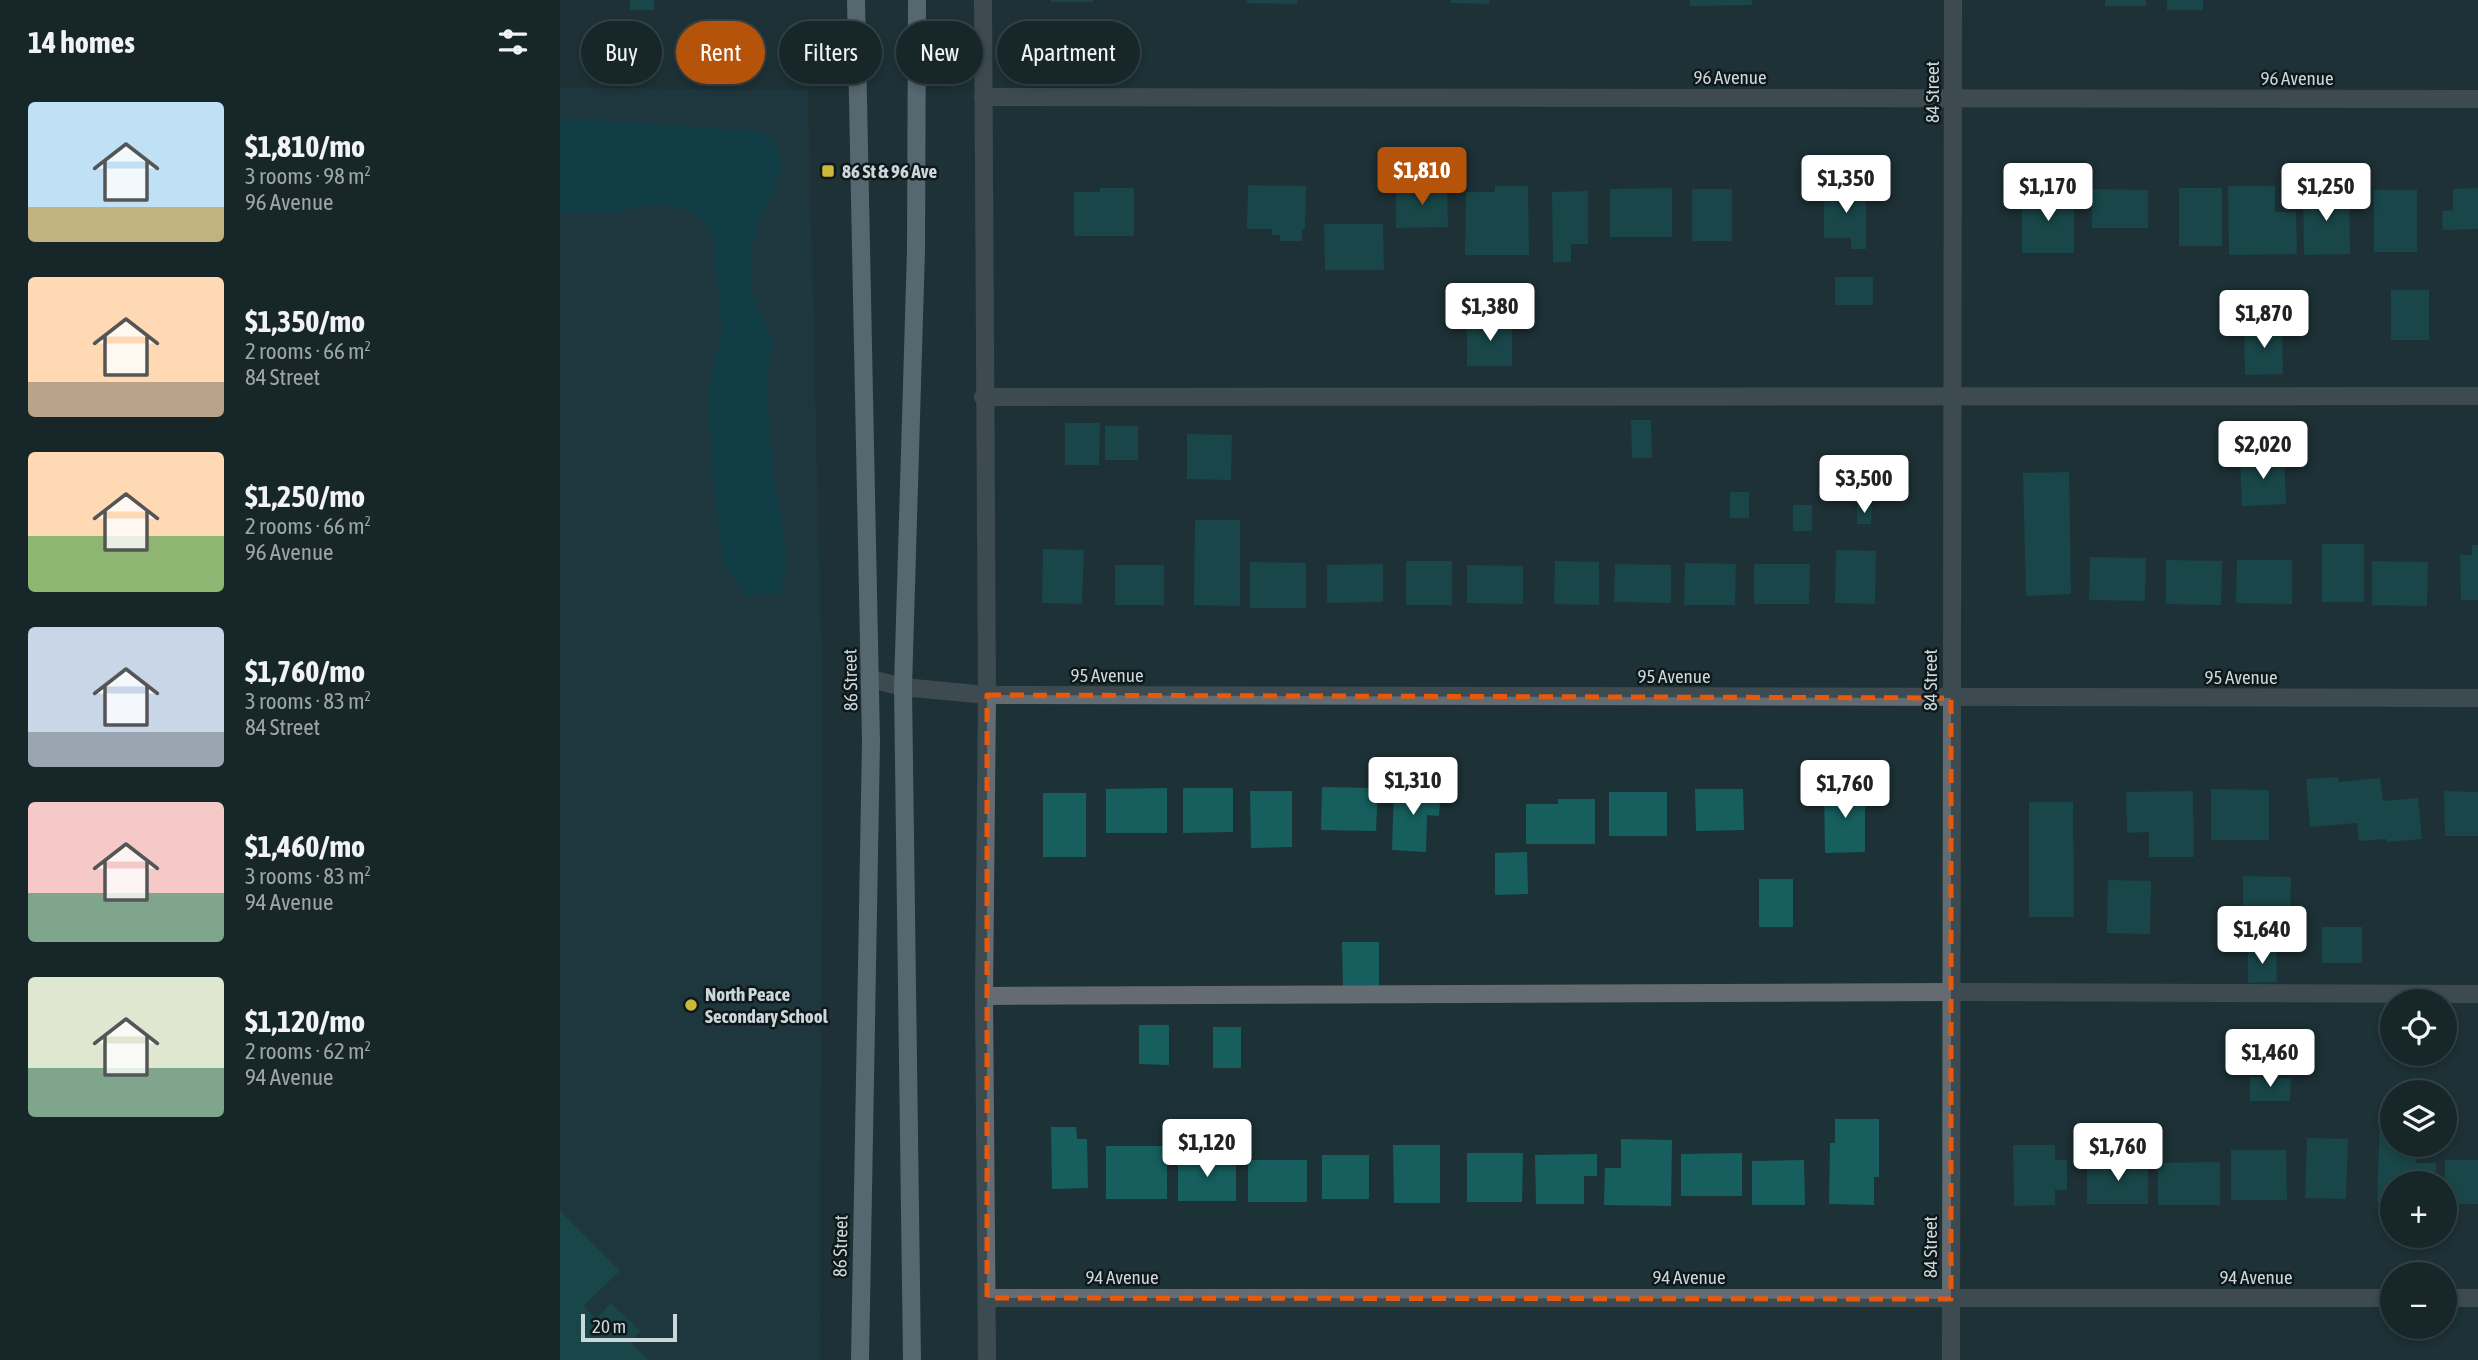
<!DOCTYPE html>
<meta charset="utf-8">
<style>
body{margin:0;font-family:"Asap Condensed",sans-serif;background:#1f2e31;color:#f1f3f6;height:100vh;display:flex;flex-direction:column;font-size:26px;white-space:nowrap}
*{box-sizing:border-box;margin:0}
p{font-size:23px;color:#9ea5a8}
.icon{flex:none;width:38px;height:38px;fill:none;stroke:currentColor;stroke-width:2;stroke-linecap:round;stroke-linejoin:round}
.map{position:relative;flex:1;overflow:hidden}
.drawer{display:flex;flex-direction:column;background:#162629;width:560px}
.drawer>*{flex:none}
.guide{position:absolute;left:21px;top:21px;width:665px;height:63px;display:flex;gap:14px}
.tools{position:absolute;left:1820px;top:989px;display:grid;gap:14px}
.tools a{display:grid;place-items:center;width:77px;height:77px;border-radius:50%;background:#162629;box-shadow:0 4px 10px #0003,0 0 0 2px #354346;font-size:35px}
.scale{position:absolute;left:21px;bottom:18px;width:96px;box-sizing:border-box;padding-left:7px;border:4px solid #cbd7db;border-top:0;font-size:19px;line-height:24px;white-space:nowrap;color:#cbd7db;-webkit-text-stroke:5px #0f181a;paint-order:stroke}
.price{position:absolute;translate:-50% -60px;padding:0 16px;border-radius:7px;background:#fff;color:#222;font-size:23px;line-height:46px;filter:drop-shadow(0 2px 4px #0008)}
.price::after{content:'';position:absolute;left:50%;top:42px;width:21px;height:16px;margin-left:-10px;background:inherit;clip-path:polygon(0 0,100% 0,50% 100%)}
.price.on{background:#b45309;color:#fff}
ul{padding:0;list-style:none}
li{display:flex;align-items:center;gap:21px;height:175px;padding:0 28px}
li span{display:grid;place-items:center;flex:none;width:196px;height:140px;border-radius:7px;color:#555}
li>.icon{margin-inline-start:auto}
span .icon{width:84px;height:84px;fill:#fffc;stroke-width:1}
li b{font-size:30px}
h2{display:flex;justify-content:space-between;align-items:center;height:84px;padding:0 28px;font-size:30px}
.pill{padding:0 24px;border-radius:32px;background:#162629;box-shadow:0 4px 10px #0003,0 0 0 2px #354346;font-size:24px;line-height:63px}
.pill.on{background:#b45309;color:#fff}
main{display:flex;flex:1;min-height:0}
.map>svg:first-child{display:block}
.built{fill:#1f3d45}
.green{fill:#004b5a}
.building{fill:#165f5e}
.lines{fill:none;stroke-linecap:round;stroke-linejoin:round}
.minor{stroke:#646c71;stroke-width:18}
.major{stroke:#99a9b4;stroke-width:18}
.marked{fill:none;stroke:#e8590c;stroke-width:5;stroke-dasharray:14 9;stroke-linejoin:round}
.poi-dot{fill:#cdb938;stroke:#0f181a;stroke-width:2.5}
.labels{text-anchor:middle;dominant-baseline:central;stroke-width:5;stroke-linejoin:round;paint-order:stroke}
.street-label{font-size:19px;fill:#cbd7db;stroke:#0f181a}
.poi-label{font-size:19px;font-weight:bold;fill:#cbd7db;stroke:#0f181a;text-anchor:start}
</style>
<main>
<section class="drawer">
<h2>14 homes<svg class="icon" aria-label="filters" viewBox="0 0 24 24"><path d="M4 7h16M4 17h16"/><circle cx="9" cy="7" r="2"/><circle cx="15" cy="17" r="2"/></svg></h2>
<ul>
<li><span style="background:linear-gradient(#bfe0f5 75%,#c2b280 0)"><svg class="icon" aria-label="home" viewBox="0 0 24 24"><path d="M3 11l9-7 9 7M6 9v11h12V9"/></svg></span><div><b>$1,810/mo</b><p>3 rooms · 98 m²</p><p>96 Avenue</p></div></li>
<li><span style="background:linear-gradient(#ffd9b3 75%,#b9a48a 0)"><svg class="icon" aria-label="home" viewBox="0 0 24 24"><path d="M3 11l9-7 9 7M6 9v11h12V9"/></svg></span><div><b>$1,350/mo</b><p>2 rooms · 66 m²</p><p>84 Street</p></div></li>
<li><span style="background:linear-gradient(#ffd9b3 60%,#8fb573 0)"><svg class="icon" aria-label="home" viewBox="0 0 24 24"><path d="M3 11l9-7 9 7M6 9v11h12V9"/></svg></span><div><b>$1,250/mo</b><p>2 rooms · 66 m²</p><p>96 Avenue</p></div></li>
<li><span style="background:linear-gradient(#c9d6e8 75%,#9aa5b1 0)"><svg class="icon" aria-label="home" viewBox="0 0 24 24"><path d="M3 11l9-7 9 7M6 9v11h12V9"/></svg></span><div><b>$1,760/mo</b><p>3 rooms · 83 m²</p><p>84 Street</p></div></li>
<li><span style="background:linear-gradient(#f6c9c9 65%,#7fa58c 0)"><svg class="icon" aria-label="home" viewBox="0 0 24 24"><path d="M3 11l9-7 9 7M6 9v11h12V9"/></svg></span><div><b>$1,460/mo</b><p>3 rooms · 83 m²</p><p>94 Avenue</p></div></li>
<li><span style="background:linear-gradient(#dfe7d0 65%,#7fa58c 0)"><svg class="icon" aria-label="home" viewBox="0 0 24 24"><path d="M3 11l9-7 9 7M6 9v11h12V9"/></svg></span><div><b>$1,120/mo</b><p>2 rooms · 62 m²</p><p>94 Avenue</p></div></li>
</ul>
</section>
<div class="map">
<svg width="1918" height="1360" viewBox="0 0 1918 1360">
<rect width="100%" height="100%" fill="#1d3237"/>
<!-- built -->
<path class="built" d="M0,88L248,90L262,676L260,1360H0Z"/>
<!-- green -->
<path class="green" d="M0,118L195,131L213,139L222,163L214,190L199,221L192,249V294L212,339L207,391L212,465L224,531L226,574L219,594L184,595L164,565L153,480L149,405L152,371L163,333L151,229L131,211L98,204L42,214H0Z"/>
<!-- building -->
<g class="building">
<rect x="70" y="0" width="24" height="10"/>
<rect x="491" y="0" width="42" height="2"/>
<path d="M687,0H738L737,4L687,3Z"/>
<path d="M891,0H929V4L891,3Z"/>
<path d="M1130,0H1192V5L1130,6Z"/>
<rect x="1545" y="0" width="41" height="6"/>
<rect x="1607" y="0" width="36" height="10"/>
<path d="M33,40L67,41V79H33Z"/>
<path d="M688,185L746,186L745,229H742V241H720V235H712V229H687Z"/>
<path d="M935,186H968L969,255H905L906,192H935Z"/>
<path d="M1668,186H1715V212H1736L1737,254L1669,255Z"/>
<path d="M836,187H887L888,227L836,228Z"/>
<path d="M540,188H574V236H514V192H540Z"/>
<path d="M1112,188V237H1050V189Z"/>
<path d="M1264,188H1306V249H1291V238H1264Z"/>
<rect x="1619" y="188" width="43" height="58"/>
<path d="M1918,188V229L1883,230L1882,211L1893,210V189Z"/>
<rect x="1132" y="189" width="40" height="52"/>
<path d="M1532,189L1588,190V228H1532Z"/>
<rect x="1814" y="190" width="43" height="62"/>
<path d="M1028,191V244H1011V262H993L992,192Z"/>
<path d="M1789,191L1790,254L1744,255L1743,192Z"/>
<rect x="1462" y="193" width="52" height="60"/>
<path d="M764,224H823L824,270H765Z"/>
<rect x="1275" y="277" width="38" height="28"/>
<rect x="1831" y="290" width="38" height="50"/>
<rect x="907" y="320" width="45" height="46"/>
<path d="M1722,325L1723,374L1685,375L1684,326Z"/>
<path d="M1071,420H1091L1092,458H1072Z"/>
<path d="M505,423H540L539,465H505Z"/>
<rect x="545" y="426" width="33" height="34"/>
<path d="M627,434L672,435L671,480L627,479Z"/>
<path d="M1724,456L1726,504L1682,506L1680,458Z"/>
<path d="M1509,472L1511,594L1466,596L1463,473Z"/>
<rect x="1170" y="492" width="19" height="26"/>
<rect x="1233" y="505" width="19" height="26"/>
<path d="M1297,506H1312L1311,524H1297Z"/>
<path d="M635,520H680V606L634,605Z"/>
<rect x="1762" y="544" width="42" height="58"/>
<path d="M1912,545H1918V600H1901L1900,555H1912Z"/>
<path d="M483,549L524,550L522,604L482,603Z"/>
<path d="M1276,550L1316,551L1315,604L1275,603Z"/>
<path d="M1530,557L1586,558L1585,601L1529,600Z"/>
<path d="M1606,560L1662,561L1661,605L1606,604Z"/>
<path d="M1677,560H1732V604L1676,603Z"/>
<rect x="846" y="561" width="46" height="44"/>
<path d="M995,561L1039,562V605L994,604Z"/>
<path d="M1812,561L1868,562L1867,606L1812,605Z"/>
<path d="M690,562L746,563V608H690Z"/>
<path d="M1125,563L1176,564L1175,605H1124Z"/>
<path d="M823,564V602L767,603V565Z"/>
<path d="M1055,564L1111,565V603L1054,602Z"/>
<path d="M1194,564H1250L1249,604H1194Z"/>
<rect x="555" y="565" width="49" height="40"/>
<path d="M907,565L963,566V604L907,603Z"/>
<path d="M1778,777L1779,782L1820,778L1823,801L1858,798L1862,839L1826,842V839L1799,841L1797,823L1750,827L1746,779Z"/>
<path d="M762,787L818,788L816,831L761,830Z"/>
<path d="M834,787L881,789L879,816L867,815L866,852L832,850Z"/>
<path d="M1264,787H1305V852L1265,853Z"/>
<path d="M607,788V833H546V789Z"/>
<path d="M623,788H673V832L623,833Z"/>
<path d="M1135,789H1183L1184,830L1136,831Z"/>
<path d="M1651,789L1709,790V840H1651Z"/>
<path d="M690,791H732V847L691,848Z"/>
<path d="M1633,791L1634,857H1589V832L1567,833L1566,792Z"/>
<path d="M1884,791L1918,792V836H1885Z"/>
<rect x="1049" y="792" width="58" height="44"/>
<rect x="483" y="793" width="43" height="64"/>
<path d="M998,799H1035V844H966V804H998Z"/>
<path d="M1469,802H1513L1514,917H1469Z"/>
<path d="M967,852L968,894L935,895V853Z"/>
<path d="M1683,876L1731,877L1730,917H1683Z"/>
<rect x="1199" y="879" width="34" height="48"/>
<path d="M1548,880L1591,881L1590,934L1547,933Z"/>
<rect x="1762" y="927" width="40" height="36"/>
<path d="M782,942H819V986H783Z"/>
<path d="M1716,949L1717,982L1688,983V950Z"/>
<path d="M579,1025H609V1065L579,1064Z"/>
<rect x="653" y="1027" width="28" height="41"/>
<path d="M1690,1077L1731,1078L1730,1101H1690Z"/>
<path d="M1275,1119H1319V1177H1314V1205L1269,1204L1270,1143H1275Z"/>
<path d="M1820,1120L1832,1121V1144H1857L1856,1163H1876L1875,1183H1832V1203L1817,1202Z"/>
<path d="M491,1127H516L517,1139H527L528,1188L492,1189Z"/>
<path d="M1747,1138L1788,1139L1786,1199L1745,1198Z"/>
<path d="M1061,1139L1112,1140L1111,1206L1044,1205L1045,1168H1061Z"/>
<path d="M833,1145H880V1203H834Z"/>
<path d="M1453,1145H1495V1160H1507V1190H1495V1205L1454,1206Z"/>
<rect x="546" y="1146" width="61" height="53"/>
<path d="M1671,1150H1726L1727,1200H1671Z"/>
<path d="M907,1153H963L962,1202H907Z"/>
<path d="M1182,1153V1196H1121V1154Z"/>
<path d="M1037,1154V1176H1024V1204H976L975,1155Z"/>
<rect x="762" y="1155" width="47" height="44"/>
<rect x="618" y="1157" width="58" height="44"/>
<rect x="688" y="1160" width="59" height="42"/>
<path d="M1244,1160L1245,1205H1192V1161Z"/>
<rect x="1885" y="1160" width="33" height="44"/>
<path d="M1588,1162V1204H1527V1163Z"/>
<path d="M1660,1162V1205H1598V1163Z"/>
<path d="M0,1211L60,1271L23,1306L36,1319L51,1303L80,1331L70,1342L88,1360H0Z"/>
</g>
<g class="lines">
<!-- minor -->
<g class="minor">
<path d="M423,0L427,695L424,996L427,1360"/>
<path d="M423,97L1918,99"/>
<path d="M423,397L1918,396"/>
<path d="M311,679L343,687L427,695L1918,698"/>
<path d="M424,996L1390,992L1918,994"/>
<path d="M427,1298H1832"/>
<path d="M1885,1298H1918"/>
<path d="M1391,1360L1393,0"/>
</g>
<!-- major -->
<g class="major">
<path d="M296,0L311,741L300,1360"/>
<path d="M352,1360L343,687L356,250L357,0"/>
</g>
</g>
<!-- marked area -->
<path d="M0 0H1918V1360H0ZM427,695L1391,698V1299L427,1298Z" fill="#1d3237" fill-opacity=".55" fill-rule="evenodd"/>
<path class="marked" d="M427,695L1391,698V1299L427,1298Z"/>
<!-- markers -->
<g class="poi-dot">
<rect x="261" y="164" width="14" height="14" rx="3.5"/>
<circle cx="131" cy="1005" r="7"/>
</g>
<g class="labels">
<!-- street labels -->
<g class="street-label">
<text x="1170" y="77">96 Avenue</text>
<text x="1737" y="78">96 Avenue</text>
<text transform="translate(1372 92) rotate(-90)">84 Street</text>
<text x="547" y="675">95 Avenue</text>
<text x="1114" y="676">95 Avenue</text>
<text x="1681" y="677">95 Avenue</text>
<text transform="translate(290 680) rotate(-91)">86 Street</text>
<text transform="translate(1370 680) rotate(-90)">84 Street</text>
<text transform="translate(280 1246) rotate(-89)">86 Street</text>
<text transform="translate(1370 1247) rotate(-90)">84 Street</text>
<text x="562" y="1277">94 Avenue</text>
<text x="1129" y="1277">94 Avenue</text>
<text x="1696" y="1277">94 Avenue</text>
</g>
<!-- poi labels -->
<g class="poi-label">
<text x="282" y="171">86 St &amp; 96 Ave</text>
<text x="145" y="994">North Peace<tspan x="145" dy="22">Secondary School</tspan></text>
</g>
</g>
</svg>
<div class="tools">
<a><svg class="icon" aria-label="locate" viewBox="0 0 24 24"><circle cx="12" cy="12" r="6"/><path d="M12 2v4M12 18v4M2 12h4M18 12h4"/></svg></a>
<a><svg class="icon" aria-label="layers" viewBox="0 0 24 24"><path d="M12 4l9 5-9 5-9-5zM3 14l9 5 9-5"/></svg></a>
<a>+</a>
<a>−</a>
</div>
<div class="scale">20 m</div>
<b class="price on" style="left:862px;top:207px">$1,810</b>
<b class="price" style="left:1286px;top:215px">$1,350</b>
<b class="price" style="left:1488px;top:223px">$1,170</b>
<b class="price" style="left:1766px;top:223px">$1,250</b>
<b class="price" style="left:930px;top:343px">$1,380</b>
<b class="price" style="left:1704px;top:350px">$1,870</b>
<b class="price" style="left:1703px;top:481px">$2,020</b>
<b class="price" style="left:1304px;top:515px">$3,500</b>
<b class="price" style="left:853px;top:817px">$1,310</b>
<b class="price" style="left:1285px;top:820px">$1,760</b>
<b class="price" style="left:1702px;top:966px">$1,640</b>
<b class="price" style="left:1710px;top:1089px">$1,460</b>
<b class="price" style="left:647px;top:1179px">$1,120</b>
<b class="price" style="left:1558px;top:1183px">$1,760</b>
<div class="guide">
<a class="pill">Buy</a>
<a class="pill on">Rent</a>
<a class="pill">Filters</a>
<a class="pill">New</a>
<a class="pill">Apartment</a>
</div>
</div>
</main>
